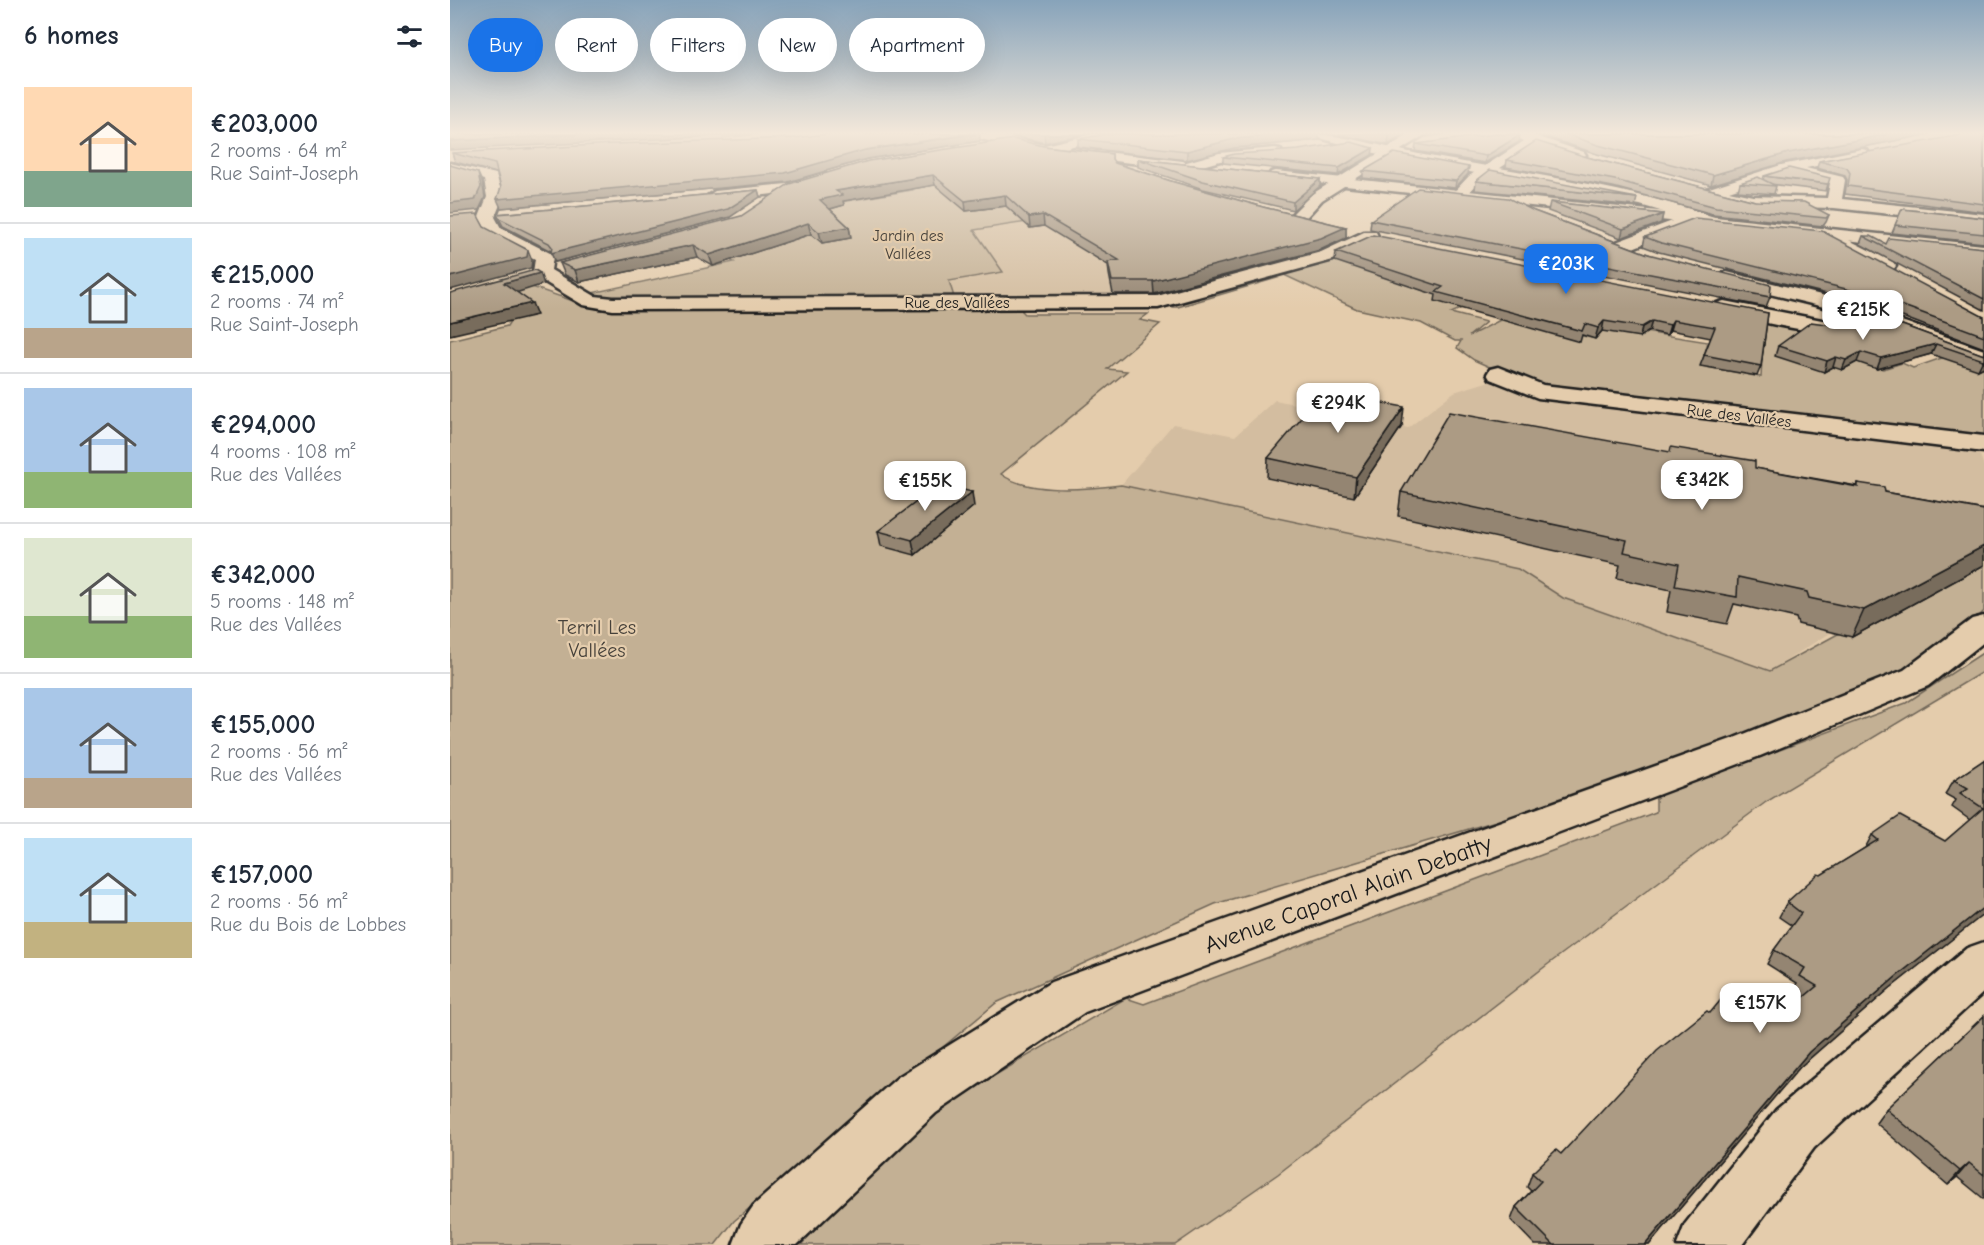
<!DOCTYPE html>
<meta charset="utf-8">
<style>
body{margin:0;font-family:"Comic Neue",sans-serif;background:#f6f6f7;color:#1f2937;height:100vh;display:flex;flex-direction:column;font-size:22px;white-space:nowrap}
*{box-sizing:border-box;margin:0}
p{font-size:20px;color:#747a83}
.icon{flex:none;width:33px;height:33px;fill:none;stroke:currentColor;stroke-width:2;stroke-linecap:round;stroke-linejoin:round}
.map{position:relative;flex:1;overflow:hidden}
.details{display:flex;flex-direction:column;background:#fff;width:450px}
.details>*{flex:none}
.guide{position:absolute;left:18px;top:18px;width:570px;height:54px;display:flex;gap:12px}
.price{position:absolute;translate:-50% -51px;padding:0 14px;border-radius:12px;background:#fff;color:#222;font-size:20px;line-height:39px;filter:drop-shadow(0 2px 3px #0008)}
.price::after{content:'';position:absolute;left:50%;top:36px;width:18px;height:14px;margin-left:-9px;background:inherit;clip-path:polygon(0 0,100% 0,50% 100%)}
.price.selected{background:#1a73e8;color:#fff}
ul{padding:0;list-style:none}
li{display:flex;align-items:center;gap:18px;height:150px;padding:0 24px}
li+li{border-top:2px solid #e0e1e3}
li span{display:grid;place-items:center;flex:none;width:168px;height:120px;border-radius:0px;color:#555}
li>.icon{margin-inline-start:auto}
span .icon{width:72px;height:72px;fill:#fffc;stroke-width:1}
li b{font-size:26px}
h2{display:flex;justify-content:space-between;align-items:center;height:72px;padding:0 24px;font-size:26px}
.pill{padding:0 21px;border-radius:27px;background:#fff;box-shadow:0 6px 24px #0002;font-size:21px;line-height:54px}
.pill.selected{background:#1a73e8;color:#fff}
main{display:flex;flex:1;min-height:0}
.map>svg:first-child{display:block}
.built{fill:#d3bda0}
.green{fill:#c3b094;stroke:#706658;stroke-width:1.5}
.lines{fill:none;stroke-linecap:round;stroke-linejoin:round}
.street-casing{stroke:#1c1c1c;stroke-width:5}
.secondary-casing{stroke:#1c1c1c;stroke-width:5}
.primary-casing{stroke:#1c1c1c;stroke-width:5}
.street{fill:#e4ccac;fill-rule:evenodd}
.secondary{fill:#e4ccac;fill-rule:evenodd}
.primary{fill:#e4ccac;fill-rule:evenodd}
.wall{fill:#948572;stroke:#1c1c1c;stroke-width:1.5}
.shaded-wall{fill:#786c5c;stroke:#1c1c1c;stroke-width:1.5}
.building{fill:#ac9b84;stroke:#1c1c1c;stroke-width:1.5}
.labels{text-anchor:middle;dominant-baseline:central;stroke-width:4.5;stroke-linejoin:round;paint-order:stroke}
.far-park-label{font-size:16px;fill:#46413a;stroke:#e4ccac}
.far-street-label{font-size:16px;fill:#1c1c1c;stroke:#e4ccac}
.park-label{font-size:20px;fill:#46413a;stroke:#e4ccac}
.near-street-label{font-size:24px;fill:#1c1c1c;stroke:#e4ccac}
</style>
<main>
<section class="details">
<h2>6 homes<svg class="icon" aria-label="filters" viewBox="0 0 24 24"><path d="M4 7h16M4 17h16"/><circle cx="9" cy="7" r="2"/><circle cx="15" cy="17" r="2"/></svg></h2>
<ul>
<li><span style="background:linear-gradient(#ffd9b3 70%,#7fa58c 0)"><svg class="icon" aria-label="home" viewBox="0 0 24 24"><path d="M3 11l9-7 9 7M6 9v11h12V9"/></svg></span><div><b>€203,000</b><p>2 rooms · 64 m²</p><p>Rue Saint-Joseph</p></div></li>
<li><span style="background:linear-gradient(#bfe0f5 75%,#b9a48a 0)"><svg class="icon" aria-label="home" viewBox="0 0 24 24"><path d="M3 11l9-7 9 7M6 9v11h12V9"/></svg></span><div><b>€215,000</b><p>2 rooms · 74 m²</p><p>Rue Saint-Joseph</p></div></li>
<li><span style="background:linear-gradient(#a9c7e8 70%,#8fb573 0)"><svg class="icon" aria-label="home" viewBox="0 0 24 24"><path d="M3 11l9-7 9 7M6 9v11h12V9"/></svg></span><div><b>€294,000</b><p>4 rooms · 108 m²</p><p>Rue des Vallées</p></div></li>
<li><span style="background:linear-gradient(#dfe7d0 65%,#8fb573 0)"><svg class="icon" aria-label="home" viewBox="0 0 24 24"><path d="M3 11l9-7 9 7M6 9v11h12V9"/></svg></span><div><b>€342,000</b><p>5 rooms · 148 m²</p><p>Rue des Vallées</p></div></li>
<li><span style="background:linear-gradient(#a9c7e8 75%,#b9a48a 0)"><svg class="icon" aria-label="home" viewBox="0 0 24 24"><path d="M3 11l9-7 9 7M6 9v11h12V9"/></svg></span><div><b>€155,000</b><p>2 rooms · 56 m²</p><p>Rue des Vallées</p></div></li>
<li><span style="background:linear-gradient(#bfe0f5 70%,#c2b280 0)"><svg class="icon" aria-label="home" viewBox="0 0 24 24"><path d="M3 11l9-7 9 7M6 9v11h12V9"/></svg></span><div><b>€157,000</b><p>2 rooms · 56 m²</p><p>Rue du Bois de Lobbes</p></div></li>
</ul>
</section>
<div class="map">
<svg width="1534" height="1245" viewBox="0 0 1534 1245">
<rect width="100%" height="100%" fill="#e4ccac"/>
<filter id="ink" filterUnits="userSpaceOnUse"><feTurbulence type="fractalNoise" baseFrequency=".0167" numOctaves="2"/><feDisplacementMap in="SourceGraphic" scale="12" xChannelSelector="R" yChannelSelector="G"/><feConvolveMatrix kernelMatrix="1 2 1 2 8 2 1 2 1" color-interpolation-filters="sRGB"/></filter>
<g filter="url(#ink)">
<!-- built -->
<g class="built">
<path d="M1317,134H1512L1386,157Z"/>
<path d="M617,215L829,221L909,239L895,246L872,239L846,248L870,256L816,269L795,257L709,255L750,281L756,288L709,299L505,300L499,281L553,272L524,230Z"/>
<path d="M1040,381L1098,399L1528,450L1534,466V534L1320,671L1113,598L1068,569L671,485L723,424L785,436L825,400L958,428L1004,392Z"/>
</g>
<!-- green -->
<g class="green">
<path d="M191,134H309L273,138L272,141L194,144L190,142Z"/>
<path d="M489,177L551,203L577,222L524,230L553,272L499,281L505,300L175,302L142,297L137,294L284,262L260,249L373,205L462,190L453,184Z"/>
<path d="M877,256L974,291L997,294L1019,305L1001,313L1036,322L1019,336L1056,317L1145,339L1157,326L1258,342L1251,366L1311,377L1314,323L1377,335L1394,358L1433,369L1452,363L1463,368L1509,352L1534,362V441L1095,392L1024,360L1007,348L1011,341H1005L971,323L907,309L832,274Z"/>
<path d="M819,276L827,278L728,307H723L722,301Z"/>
<path d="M73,284L150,310L568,307L575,314H698L690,320L710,324L657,369L677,371L551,474C579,495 638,489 671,485L1068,569L1113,598L1320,671L1397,629L1534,534V611L1481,667L1297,747L765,904L546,1003L284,1221L265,1245H0V340L57,326L62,318L53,298Z"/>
<path d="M1534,652V671L1316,802L1097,965L828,1174L725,1245H351L452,1130L676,998L694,1004L1206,812V796L1456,703Z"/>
</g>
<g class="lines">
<!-- street casing -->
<g class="street-casing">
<g id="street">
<path d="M643,134H680L674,138L631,144L595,153L588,149L590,146Z"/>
<path d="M960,134H976L872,200L851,223H839L837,220L839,217L862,194Z"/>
<path d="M1060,134H1080L1134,152L1136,155L1129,159L1085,145L1029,182L1015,197H1005L1002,194L1019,176L1074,141Z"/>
<path d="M825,148L830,149L832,152L830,155L770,161L738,170L731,166L733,163L769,153Z"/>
<path d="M1412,149L1417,150L1419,153L1417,156L1356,168L1393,177L1395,180L1392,199L1534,214V224L1384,208L1303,206L1256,195L1253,192L1256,189L1331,165ZM1337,172L1380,183L1377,198L1303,196L1279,191Z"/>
<path d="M0,163L46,174L53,197L45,217L51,228L100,253L103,257L101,270L145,296L163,298L707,296L871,252L914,232H926L928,236L926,240L883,260L708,308L163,310L133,305L85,276L83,272L85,259L39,235L29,217L37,197L34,180L0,171Z"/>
<path d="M373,173L380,177L378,180L339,192L265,201L257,196L265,191L337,184Z"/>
<path d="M1241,214L1247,216L1249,219L1247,222L1178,250H1166L1163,246L1166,242Z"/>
<path d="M1375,228L1443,262L1446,266L1443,270H1431L1369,237L1367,233L1369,229Z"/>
<path d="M1176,251L1182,252L1185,256L1182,260L1119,283L1112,281L1110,277L1112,273Z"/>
<path d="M1277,272L1392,300L1534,350V364L1378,308L1270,282L1268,278L1270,274Z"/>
<path d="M1274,301L1372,320L1411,321L1414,325L1411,329C1373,339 1306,321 1267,311L1264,307L1267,303Z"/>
<path d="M1048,367L1093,385L1534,436V452L1088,398L1040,379L1037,374L1040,369Z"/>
<path d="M1534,942V992L1364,1148L1292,1245H1227L1235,1224L1326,1110L1517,948Z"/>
</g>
</g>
<!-- secondary casing -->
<g class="secondary-casing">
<g id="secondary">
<path d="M855,134C898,134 942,150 985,157C1079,174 1176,186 1267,218L1269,221L1261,226L1190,205L932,155Z"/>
<path d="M1534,616V642L1478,686L1310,756L635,1012L486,1113L347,1245H283L291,1224L304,1205L448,1077L601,982L1284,738L1454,670L1522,619Z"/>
</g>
</g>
<!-- primary casing -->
<g class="primary-casing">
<g id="primary">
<path d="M520,134H546L595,145L733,161L740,165L733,169L595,153L526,138Z"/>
<path d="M826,171L1534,245V255L821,178L819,175L821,172Z"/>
</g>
</g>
<!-- street -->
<use href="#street" class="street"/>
<!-- secondary -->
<use href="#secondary" class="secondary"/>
<!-- primary -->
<use href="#primary" class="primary"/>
</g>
<!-- wall -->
<g class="wall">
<path d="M558,134H631L595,143Z"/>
<path d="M888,134H955L938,145Z"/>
<path d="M1088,134H1480L1336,162L1261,185L1147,154Z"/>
<path d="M1534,134V212L1395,194L1397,180L1395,176L1367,168L1369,161Z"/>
<path d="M344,138L530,141L417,159L338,182L51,208V187L47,173L5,162L2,153Z"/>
<path d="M628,139L869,140L784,148L737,160L628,147Z"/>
<path d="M1069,142L1035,163L965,151L966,144Z"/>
<path d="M594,146L662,154V161L665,163L724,182L813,207L896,227V238L870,250L704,294H663L659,274L658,265L594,226L580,228L556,206L516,211L485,185L393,201L394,205L380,209L399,227L401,238L372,243L361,234L263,266L247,257L129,282L115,275L110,263Z"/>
<path d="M923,148L922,155L888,175L773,163V157Z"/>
<path d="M1137,157L1305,201L1379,215L1376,222L1373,226L1263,214L1163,187L1056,167L1057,160Z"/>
<path d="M688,159L870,179V186L843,210L753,189L688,167Z"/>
<path d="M913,171L1018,174L1005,188L913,178Z"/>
<path d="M1314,176L1378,184L1376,191L1320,184L1326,186L1324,194L1288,191L1290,183L1313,180Z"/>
<path d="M1026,181L1187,198L1185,206L1025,190Z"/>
<path d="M308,190L310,197L280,217L105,262L101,251L53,226L47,214Z"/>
<path d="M1100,202L1213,214L1211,223L1171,238L1098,211Z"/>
<path d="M1452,209L1534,218V243L1442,233Z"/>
<path d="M1084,211L1198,254L1320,297L1316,307L920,229L921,220Z"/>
<path d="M1413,236L1436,244L1534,248V310L1410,244Z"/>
<path d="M1195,237L1534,317V348L1455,318L1393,298L1209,252L1193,246Z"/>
<path d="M886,252L1318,313L1311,366L1307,376L1250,366L1261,338L1220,330L1217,335L1199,331L1190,337L1152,331L1145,339L1132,335L1130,342L985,301L986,295L885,261Z"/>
<path d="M1444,322L1534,355V367L1528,370L1481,354L1427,369L1407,362L1392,370L1383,367L1374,372L1325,356L1328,346L1376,324Z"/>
<path d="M952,426L904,497L817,478L818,458Z"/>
<path d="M1305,468L1407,486L1408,483L1435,492L1534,510V565L1402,637L1348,624L1346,618L1284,604L1277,624L1217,612L1221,590L1167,578L1170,565L948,516L951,492Z"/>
<path d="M524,506L465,555L431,546L428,531Z"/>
<path d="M1534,760V914L1439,989L1350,1067L1199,1245H1085L1061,1220L1066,1207L1081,1191L1077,1187L1082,1173L1111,1154L1260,1013L1326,1020L1353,998L1342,991L1347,983L1317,964L1324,950L1342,926L1329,917L1337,902L1371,875L1415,848L1422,835L1495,841L1520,820L1502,807L1506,800L1495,794L1504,780Z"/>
<path d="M1534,1016V1199L1507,1177L1498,1185L1426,1123L1436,1109Z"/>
</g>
<!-- shaded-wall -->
<g class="shaded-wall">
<path d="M137,134H306L0,150V141Z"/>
<path d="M530,134V141L417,159L338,182L51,208L47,199L415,150L519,135Z"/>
<path d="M594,134H631L595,143Z"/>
<path d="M840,134H869V140L784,148L737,160V151L784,139Z"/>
<path d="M942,134H955L938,145L939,136Z"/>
<path d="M976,134H996L976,137Z"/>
<path d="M1439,134H1480L1336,162L1261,185L1263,175L1338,153Z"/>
<path d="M1070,135L1069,142L1035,163L1036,156Z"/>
<path d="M923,148L922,155L888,175L889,168Z"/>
<path d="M1019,167L1018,174L1005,188L1006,181Z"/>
<path d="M28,173L32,182L35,197L29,210L0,213V203Z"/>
<path d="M483,175L485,185L393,201L394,205L373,211L370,200L386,191Z"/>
<path d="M870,179V186L843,210V202Z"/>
<path d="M308,190L310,197L280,217L105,262L101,253Z"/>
<path d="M555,195L556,206L516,211L515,201Z"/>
<path d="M1213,214L1211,223L1171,238L1173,229Z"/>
<path d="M593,215L594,226L580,228L579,217Z"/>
<path d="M358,223L361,234L263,266L259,255Z"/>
<path d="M399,227L401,238L372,243L369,232Z"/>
<path d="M896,227V238L870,250L704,294L703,281Z"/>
<path d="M243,245L247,257L129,282L125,270Z"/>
<path d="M78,250L82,260L81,268L0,290V277Z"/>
<path d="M90,273L94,284L59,295L54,283Z"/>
<path d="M82,303L87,315L0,335V322Z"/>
<path d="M1223,320L1220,330L1217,335L1220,325Z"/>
<path d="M1154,321L1152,331L1145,339L1148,328Z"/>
<path d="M1202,321L1199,331L1190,337L1192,327Z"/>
<path d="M1486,344L1481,354L1427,369L1431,358Z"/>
<path d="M1411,352L1407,362L1392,370L1396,360Z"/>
<path d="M1386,357L1383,367L1374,372L1377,361Z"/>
<path d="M1534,359V367L1528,370L1533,360Z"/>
<path d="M954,407L952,426L904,497L906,477Z"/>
<path d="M522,492L524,506L465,555L462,540Z"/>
<path d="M1534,546V565L1402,637L1414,610Z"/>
<path d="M1534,907V914L1439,989L1350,1067L1199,1245H1195L1359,1052L1448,975Z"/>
<path d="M1519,1163L1507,1177L1498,1185L1510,1171Z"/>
</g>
<!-- building -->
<g class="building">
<path d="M0,134H137L0,141Z"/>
<path d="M376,134H520L415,150L335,173L47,199L51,187L45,164L2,153L163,144L344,138Z"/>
<path d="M657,134H840L784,139L737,151L628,139Z"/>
<path d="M929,134H942L939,136Z"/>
<path d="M1045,134L1070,135L1036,156L966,144Z"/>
<path d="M1115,134H1439L1338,153L1263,175L1148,145Z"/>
<path d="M1516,134H1534V204L1398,186L1400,173L1397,168L1369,161Z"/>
<path d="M563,139L594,146L662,154V159L665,163L724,182L813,207L896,227L871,238L703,281H662L658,262L669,260L593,215L579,217L555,195L515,201L483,175L386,191L392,195L370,200L399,227L369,232L358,223L259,255L243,245L125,270L110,263L291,216L339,184L418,161Z"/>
<path d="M1086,141L1137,157L1305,201L1354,202L1379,215L1376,218L1266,207L1165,180L1057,160Z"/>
<path d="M901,142L923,148L889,168L773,157L784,154L848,150Z"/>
<path d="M944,153L1019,167L1006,181L913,171Z"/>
<path d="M688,159L870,179L843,202L753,181Z"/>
<path d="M0,165L28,173L31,187L25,200L0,203Z"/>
<path d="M1339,168L1380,178L1378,184L1314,176Z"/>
<path d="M1040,170L1187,198L1026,181Z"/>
<path d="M1308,177L1326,186L1290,183Z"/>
<path d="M968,188L1058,198L1084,211L1198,254L1321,285L1320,297L921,220Z"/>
<path d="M308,190L278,209L101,253L102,247L99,243L49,218L47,214Z"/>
<path d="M1100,202L1213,214L1173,229Z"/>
<path d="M1452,209L1534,218V234L1445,225Z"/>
<path d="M27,214L34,227L78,250L77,257L0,277V216Z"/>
<path d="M1245,218L1372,231L1534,317V336L1459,308L1396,289L1211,243L1195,237Z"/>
<path d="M923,235L1318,313L1311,366L1254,355L1265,327L1223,320L1220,325L1202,321L1192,327L1154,321L1148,328L1135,324L1132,331L986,292L993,287L886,252Z"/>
<path d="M1413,236H1421L1436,244L1439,238L1534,248V299Z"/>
<path d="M85,270L90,273L54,283L82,303L0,322V293Z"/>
<path d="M1361,322L1376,324L1444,322L1534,355V359L1533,360L1486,344L1431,358L1411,352L1396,360L1386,357L1377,361L1328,346Z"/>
<path d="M873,393L905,398L916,396L922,401L954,407L906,477L818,458Z"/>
<path d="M999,412L1220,452L1221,447L1305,461V468L1408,487V483L1434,487L1435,492L1534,510V546L1414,610L1359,598L1357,592L1288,577L1287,597L1225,586L1229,564L1174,552L1177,540L951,492Z"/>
<path d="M490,484L522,492L462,540L428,531Z"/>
<path d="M1534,760V907L1448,975L1359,1052L1195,1245H1104L1066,1207L1091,1181L1082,1173L1106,1150L1111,1154L1207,1051L1257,1011L1260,1013L1279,990L1326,1020L1367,986L1350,976L1355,968L1324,950L1351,913L1337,902L1368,874L1371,875L1428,840L1422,835L1450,816L1495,841L1533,808L1510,793L1518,788L1504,780Z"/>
<path d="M1534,1016V1175L1519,1163L1510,1171L1436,1109Z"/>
</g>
</g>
<!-- sky -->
<linearGradient id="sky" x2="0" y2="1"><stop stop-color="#87a3ba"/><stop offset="0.43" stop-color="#f3e8da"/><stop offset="1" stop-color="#f3e8da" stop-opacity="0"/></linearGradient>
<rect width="1534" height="309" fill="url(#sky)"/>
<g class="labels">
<!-- far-park labels -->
<g class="far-park-label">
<text x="458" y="236">Jardin des<tspan x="458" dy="18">Vallées</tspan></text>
</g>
<!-- far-street labels -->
<g class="far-street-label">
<text x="507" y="303">Rue des Vallées</text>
<text transform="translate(1289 416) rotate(7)">Rue des Vallées</text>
</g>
<!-- park labels -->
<g class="park-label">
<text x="147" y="627">Terril Les<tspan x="147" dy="23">Vallées</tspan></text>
</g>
<!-- near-street labels -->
<g class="near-street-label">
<text transform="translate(898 894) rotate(-20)">Avenue Caporal Alain Debatty</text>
</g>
</g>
</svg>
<b class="price selected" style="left:1116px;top:295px">€203K</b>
<b class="price" style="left:1413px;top:341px">€215K</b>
<b class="price" style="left:888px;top:434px">€294K</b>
<b class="price" style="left:1252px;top:511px">€342K</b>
<b class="price" style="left:475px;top:512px">€155K</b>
<b class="price" style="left:1310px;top:1034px">€157K</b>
<div class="guide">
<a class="pill selected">Buy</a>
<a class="pill">Rent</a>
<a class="pill">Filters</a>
<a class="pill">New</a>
<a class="pill">Apartment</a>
</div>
</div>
</main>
